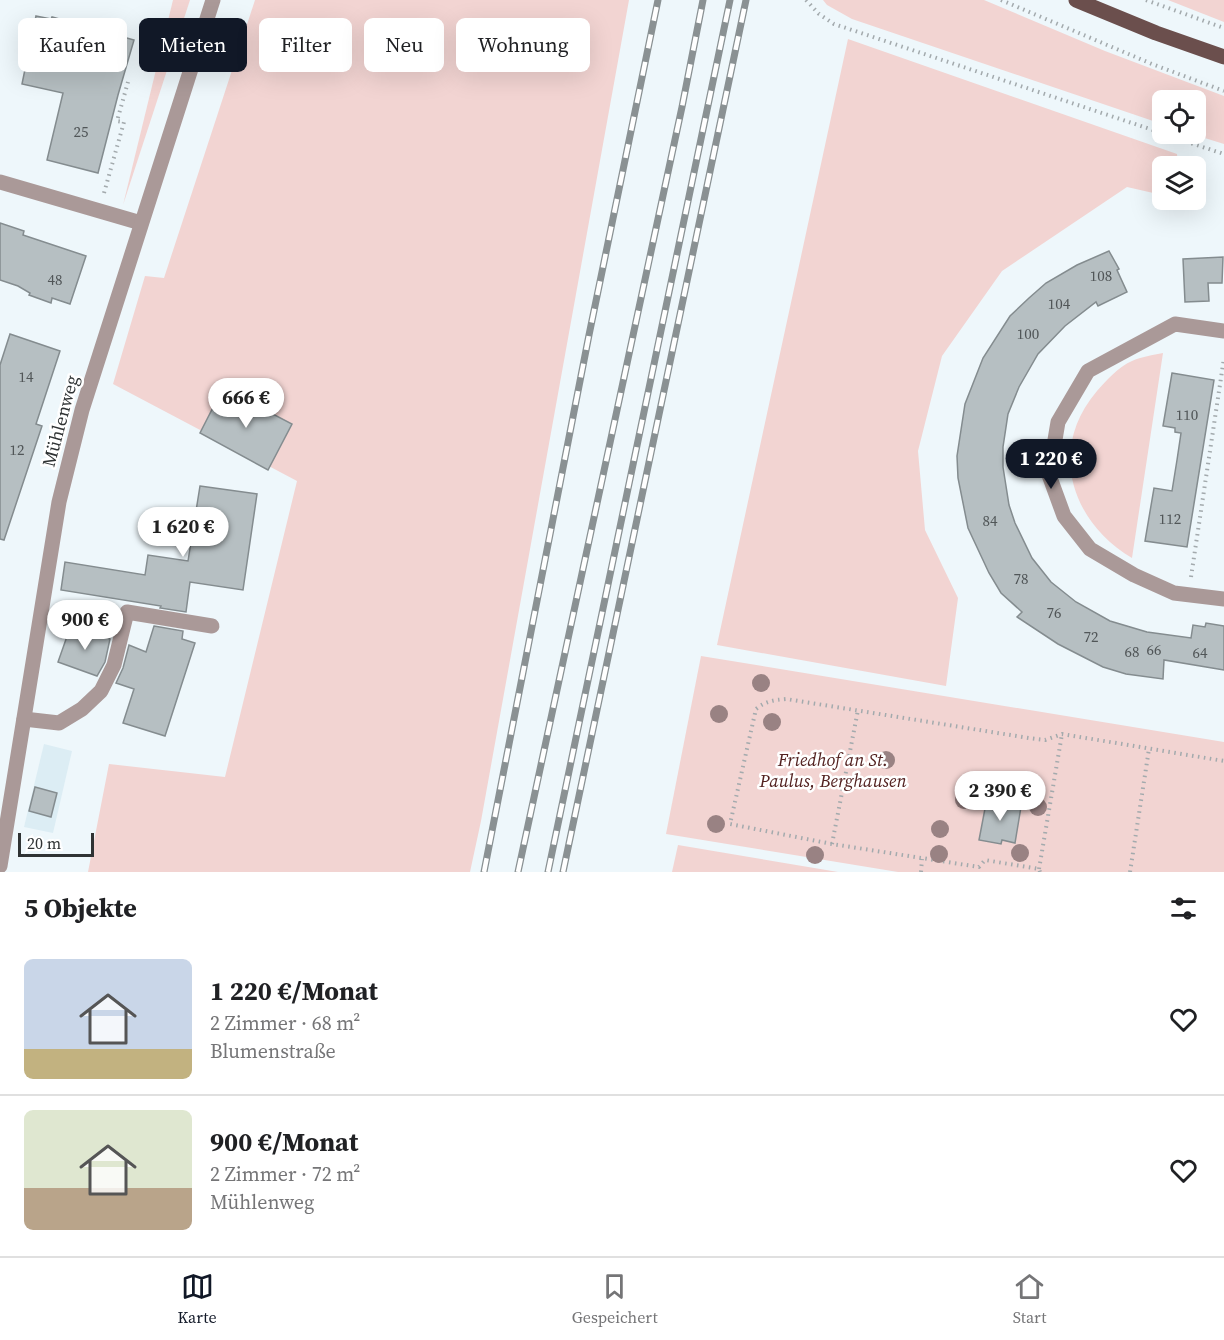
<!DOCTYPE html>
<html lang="de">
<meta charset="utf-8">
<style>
body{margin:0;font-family:"Source Serif 4",serif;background:#f6f6f6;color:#202124;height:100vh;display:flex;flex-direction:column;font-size:22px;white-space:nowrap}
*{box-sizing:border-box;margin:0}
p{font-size:20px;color:#757577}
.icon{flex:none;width:33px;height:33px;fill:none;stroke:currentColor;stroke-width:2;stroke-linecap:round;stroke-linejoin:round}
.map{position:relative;height:872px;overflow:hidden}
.sheet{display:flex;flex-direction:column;background:#fff;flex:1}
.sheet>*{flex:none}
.banner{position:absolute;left:18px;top:18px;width:600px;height:54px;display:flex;gap:12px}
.buttons{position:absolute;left:1152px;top:90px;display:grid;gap:12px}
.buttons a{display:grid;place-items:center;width:54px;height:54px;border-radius:9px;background:#fff;box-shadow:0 6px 24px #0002;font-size:30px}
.scale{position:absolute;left:18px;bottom:15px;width:76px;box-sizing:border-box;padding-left:6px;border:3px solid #2f3334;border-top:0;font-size:16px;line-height:21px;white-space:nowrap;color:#2f3334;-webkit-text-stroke:4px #fff;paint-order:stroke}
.price{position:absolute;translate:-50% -51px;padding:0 14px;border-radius:21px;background:#fff;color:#222;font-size:20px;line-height:39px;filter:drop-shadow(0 2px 3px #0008)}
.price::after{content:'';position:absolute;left:50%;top:36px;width:18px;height:14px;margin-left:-9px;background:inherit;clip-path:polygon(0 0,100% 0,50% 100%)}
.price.selected{background:#111827;color:#fff}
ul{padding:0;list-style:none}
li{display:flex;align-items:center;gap:18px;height:150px;padding:0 24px}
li+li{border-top:2px solid #e0e0e0}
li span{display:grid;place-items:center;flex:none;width:168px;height:120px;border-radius:9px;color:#555}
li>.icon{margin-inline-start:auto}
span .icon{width:72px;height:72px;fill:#fffc;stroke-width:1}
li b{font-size:26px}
h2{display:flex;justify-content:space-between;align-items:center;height:72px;padding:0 24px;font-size:26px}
.tag{padding:0 21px;border-radius:9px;background:#fff;box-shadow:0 6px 24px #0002;font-size:21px;line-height:54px}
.tag.selected{background:#111827;color:#fff}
.menu{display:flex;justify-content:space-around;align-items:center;height:84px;border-top:2px solid #e0e0e0;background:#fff;font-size:16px;color:#757577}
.menu a{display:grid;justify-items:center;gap:3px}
.menu .selected{color:#111827}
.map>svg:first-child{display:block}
.built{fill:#dcedf4}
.green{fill:#f2d4d2}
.building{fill:#b6bfc2;stroke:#848c8f;stroke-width:1.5}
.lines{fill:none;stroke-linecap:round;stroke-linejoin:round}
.path{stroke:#a3aaad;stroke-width:4;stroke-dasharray:1.5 4.5;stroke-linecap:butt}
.minor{stroke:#aa9998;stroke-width:15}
.major{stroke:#6b4f4d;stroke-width:15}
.rail-casing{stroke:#8a9193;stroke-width:7}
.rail{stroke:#fff;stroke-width:4.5;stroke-dasharray:14;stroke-linecap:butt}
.tree{fill:#998283}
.labels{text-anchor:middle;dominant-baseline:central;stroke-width:5;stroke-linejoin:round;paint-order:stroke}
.number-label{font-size:15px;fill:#515658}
.street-label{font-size:18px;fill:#2f3334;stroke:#fff}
.park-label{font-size:18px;font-style:italic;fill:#532221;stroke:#fff}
</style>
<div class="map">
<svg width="1224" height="872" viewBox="0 0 1224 872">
<rect width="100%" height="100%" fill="#eef7fb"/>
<!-- built -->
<path class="built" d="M44,744L72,751L53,833L24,827Z"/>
<!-- green -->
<g class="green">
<path d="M173,0H190L123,205Z"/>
<path d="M255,0H629L481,821L470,872H88L109,764L225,777L297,481L113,384L145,276L164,278Z"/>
<path d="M823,0H984L1105,51L1224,96V144L1192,134H1196V100H1162V124L852,19L827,5Z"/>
<path d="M1168,0H1224V22Z"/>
<path d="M848,39L1177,154L1178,166H1162V195L1127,187L1002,271L942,356L918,451L925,530L958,598L946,686L717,645Z"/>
<path d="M1163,353L1132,558C1070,521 1048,448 1097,391C1107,380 1118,367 1132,361C1141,357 1153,355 1163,353Z"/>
<path d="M701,656L1224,742V872H898L666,834Z"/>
<path d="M678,845L838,872H672Z"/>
</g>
<!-- building -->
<g class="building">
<path d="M36,16L51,19L52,17L134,40L118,95L98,173L47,160L63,93L22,84Z"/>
<path d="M0,223L24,231L23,235L86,256L70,304L52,298L51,303L29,295L30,293L18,286L0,280Z"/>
<path d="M1109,251L1119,269L1117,270L1127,292L1098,306L1096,302L1065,326L1038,354L1019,387L1008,414L1003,447V467L1009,505L1015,523L1032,558L1051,582L1076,602L1110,621L1147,632L1191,638L1193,625L1205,627L1206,623L1224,626V670L1164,660L1163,679L1126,674L1103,667L1058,644L1017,617L1022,612L1001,593L989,573L968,528L958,478L957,456L965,404L983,358L1010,316L1029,298L1046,283L1077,265Z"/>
<path d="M1223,257L1222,283H1208L1209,301L1185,302L1183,259Z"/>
<path d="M10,334L60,351L36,424L42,426L4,540L0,539V365Z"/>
<path d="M1172,373L1214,380L1187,547L1145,541L1154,488L1172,491L1177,460L1181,433L1175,432V428L1163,426Z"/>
<path d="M223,388L292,424L268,470L200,433Z"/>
<path d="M200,486L257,494L243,590L190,582L186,612L160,608L161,606L61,590L65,562L145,575L148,555L188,561Z"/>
<path d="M71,625L110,639L105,662L97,676L58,662Z"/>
<path d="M154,626L183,631L182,639L195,643L165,736L123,723L134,689L116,683L123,668L129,645L146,652Z"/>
<path d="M35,787L57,793L51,817L29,811Z"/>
<path d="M987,798L1009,802L1008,805L1021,807L1015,843L1002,840L1001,844L979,840Z"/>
</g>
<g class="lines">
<!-- path -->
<g class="path">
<path d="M806,0L819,14L834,24L1162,133"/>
<path d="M1001,0L1152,64L1224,91"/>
<path d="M1146,0L1224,28"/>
<path d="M1163,134L1224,154"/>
<path d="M104,193L124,122L117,121L128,82"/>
<path d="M1191,577L1224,358"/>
<path d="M832,844L858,710"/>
<path d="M1039,869L1062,734"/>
<path d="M921,872L922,859"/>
<path d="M1040,872L1039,869L985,860L979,867L832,844L730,824L756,709C766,701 774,700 786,699L1029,738L1045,740L1062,734L1224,761"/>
<path d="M1130,872L1149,749"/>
</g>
<!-- minor -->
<g class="minor">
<path d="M0,182L141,223"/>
<path d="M1224,331L1175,324L1088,371L1058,422L1049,475L1064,516L1090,549L1134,575L1174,593L1224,599"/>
<path d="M24,719L59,723L82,709L101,691L114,665L127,612L212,626"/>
<path d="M0,866L59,502L82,410L213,0"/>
</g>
<!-- major -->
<path class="major" d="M1076,0L1156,33L1224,57"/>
<!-- rail casing -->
<g class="rail-casing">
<g id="rail">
<path d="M484,872L589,335L658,0"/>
<path d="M518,872L682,107L703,0"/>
<path d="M548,872L730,0"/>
<path d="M563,872L746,0"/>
</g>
</g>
<!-- rail -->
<use href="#rail" class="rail"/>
</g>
<!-- trees -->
<g class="tree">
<circle cx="761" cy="683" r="9"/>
<circle cx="719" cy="714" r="9"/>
<circle cx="772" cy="722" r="9"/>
<circle cx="886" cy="760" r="9"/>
<circle cx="964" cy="800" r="9"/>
<circle cx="1038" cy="807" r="9"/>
<circle cx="716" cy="824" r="9"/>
<circle cx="940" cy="829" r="9"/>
<circle cx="1020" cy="853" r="9"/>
<circle cx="939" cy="854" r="9"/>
<circle cx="815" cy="855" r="9"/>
</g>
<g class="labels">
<!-- number labels -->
<g class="number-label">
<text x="81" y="131">25</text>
<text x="1101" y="275">108</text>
<text x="55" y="279">48</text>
<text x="1059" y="303">104</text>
<text x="1028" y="333">100</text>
<text x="26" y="376">14</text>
<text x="1187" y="414">110</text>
<text x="17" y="449">12</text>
<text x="1170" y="518">112</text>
<text x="990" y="520">84</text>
<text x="1021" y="578">78</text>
<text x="1054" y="612">76</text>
<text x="1091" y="636">72</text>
<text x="1154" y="649">66</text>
<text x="1132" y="651">68</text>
<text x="1200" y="652">64</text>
</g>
<!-- street labels -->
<g class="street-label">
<text transform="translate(60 421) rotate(-75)">Mühlenweg</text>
</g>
<!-- park labels -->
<g class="park-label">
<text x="833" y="759">Friedhof an St.<tspan x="833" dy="21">Paulus, Berghausen</tspan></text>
</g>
</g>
</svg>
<div class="buttons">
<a><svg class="icon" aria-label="locate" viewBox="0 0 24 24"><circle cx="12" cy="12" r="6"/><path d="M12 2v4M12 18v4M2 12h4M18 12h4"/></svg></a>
<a><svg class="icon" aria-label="layers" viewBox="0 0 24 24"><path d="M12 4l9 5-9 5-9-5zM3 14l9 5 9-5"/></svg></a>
</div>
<div class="scale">20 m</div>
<b class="price" style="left:246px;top:429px">666 €</b>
<b class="price selected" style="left:1051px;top:490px">1 220 €</b>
<b class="price" style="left:183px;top:558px">1 620 €</b>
<b class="price" style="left:85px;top:651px">900 €</b>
<b class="price" style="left:1000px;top:822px">2 390 €</b>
<div class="banner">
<a class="tag">Kaufen</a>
<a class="tag selected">Mieten</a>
<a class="tag">Filter</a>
<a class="tag">Neu</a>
<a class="tag">Wohnung</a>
</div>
</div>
<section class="sheet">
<h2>5 Objekte<svg class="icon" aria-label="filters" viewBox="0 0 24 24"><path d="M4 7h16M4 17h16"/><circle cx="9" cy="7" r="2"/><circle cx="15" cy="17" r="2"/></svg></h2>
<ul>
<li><span style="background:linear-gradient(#c9d6e8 75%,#c2b280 0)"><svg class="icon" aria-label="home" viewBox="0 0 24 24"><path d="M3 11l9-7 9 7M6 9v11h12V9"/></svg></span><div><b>1 220 €/Monat</b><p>2 Zimmer · 68 m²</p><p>Blumenstraße</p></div><svg class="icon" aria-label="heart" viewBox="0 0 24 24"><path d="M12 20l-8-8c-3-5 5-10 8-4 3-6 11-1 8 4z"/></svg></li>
<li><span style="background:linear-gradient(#dfe7d0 65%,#b9a48a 0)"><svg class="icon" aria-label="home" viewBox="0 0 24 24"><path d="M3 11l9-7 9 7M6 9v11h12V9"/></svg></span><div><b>900 €/Monat</b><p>2 Zimmer · 72 m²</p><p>Mühlenweg</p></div><svg class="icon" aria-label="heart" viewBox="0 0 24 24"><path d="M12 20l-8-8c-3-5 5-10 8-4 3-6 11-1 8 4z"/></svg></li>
</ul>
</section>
<nav class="menu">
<a class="selected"><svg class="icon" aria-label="map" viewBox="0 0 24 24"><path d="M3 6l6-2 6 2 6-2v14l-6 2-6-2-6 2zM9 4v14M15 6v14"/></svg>Karte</a>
<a><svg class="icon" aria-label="saved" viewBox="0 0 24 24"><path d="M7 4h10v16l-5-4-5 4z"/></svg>Gespeichert</a>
<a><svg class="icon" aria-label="home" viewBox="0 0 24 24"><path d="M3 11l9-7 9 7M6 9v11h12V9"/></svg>Start</a>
</nav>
